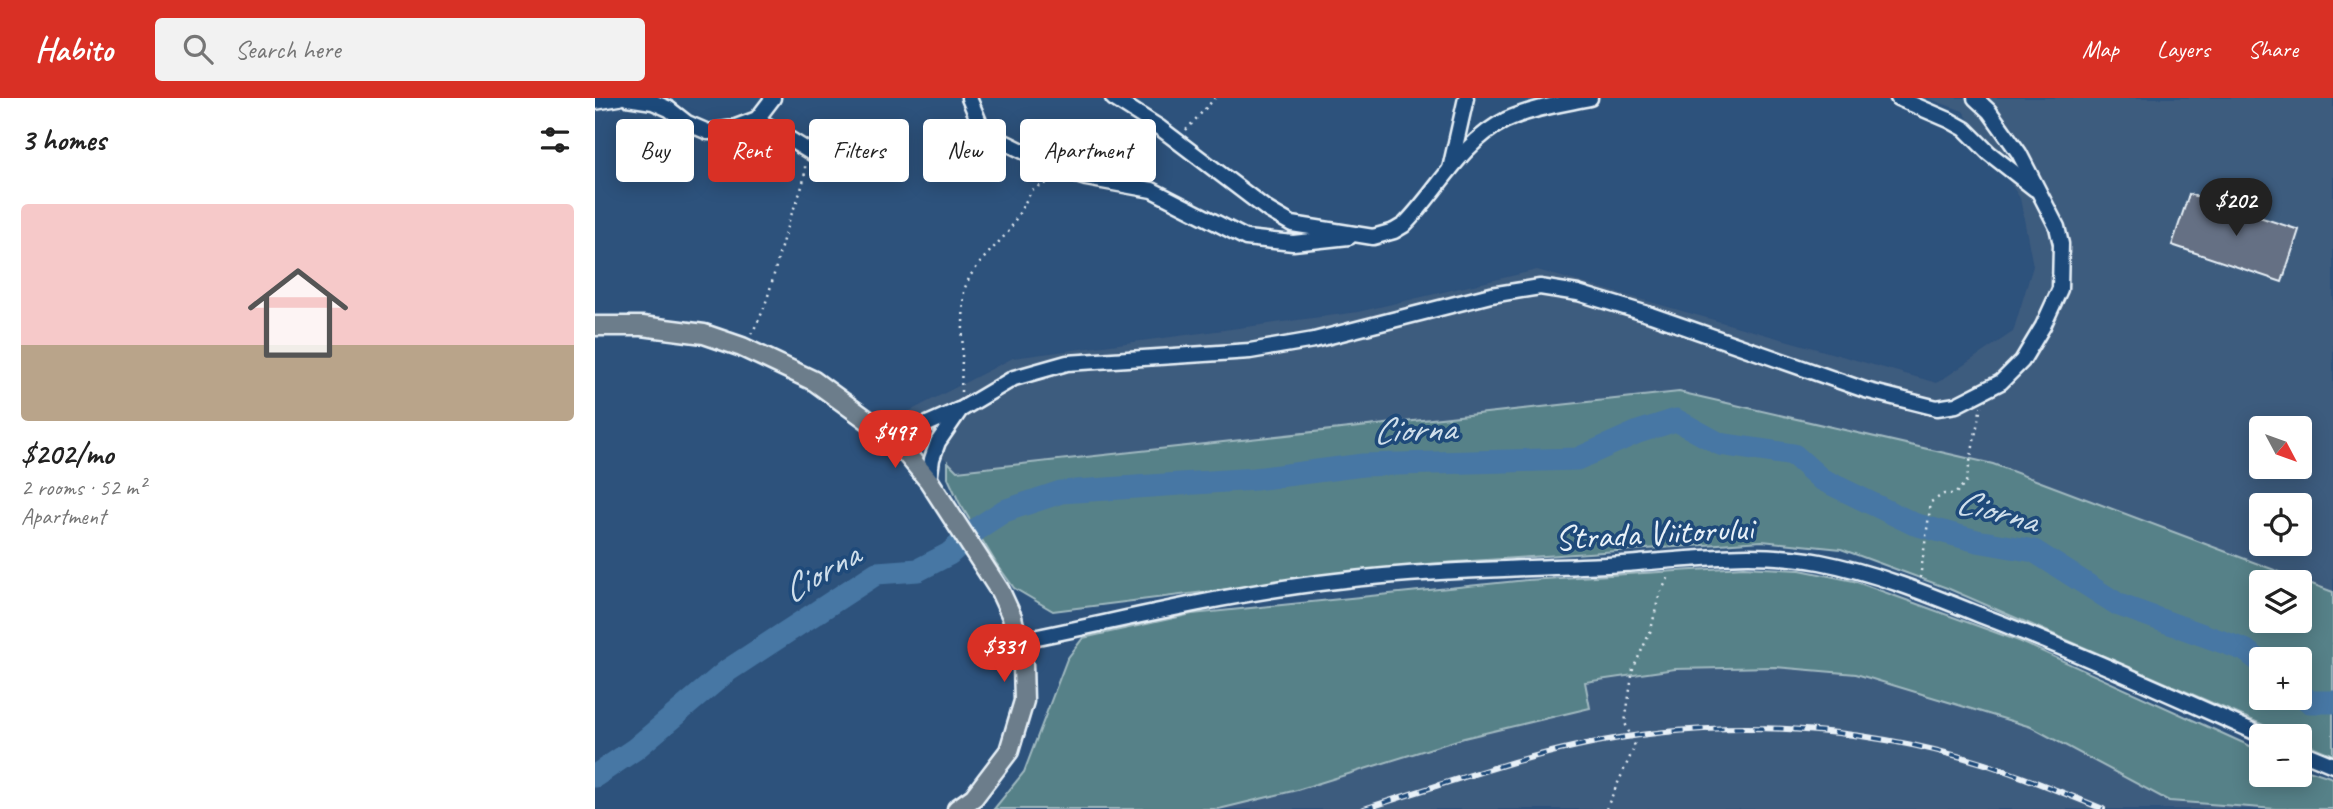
<!DOCTYPE html>
<meta charset="utf-8">
<style>
body{margin:0;font-family:Caveat,sans-serif;background:#f2f2f2;color:#222;height:100vh;display:flex;flex-direction:column;font-size:26px;white-space:nowrap}
*{box-sizing:border-box;margin:0}
p{font-size:23px;color:#767676}
.icon{flex:none;width:38px;height:38px;fill:none;stroke:currentColor;stroke-width:2;stroke-linecap:round;stroke-linejoin:round}
.map{position:relative;flex:1;overflow:hidden}
.drawer{display:flex;flex-direction:column;background:#fff;width:595px}
.drawer>*{flex:none}
.guide{position:absolute;left:21px;top:21px;width:665px;height:63px;display:flex;gap:14px}
.needle{width:46px;rotate:131deg}
.controls{position:absolute;left:1654px;top:318px;display:grid;gap:14px}
.controls a{display:grid;place-items:center;width:63px;height:63px;border-radius:7px;background:#fff;box-shadow:0 4px 18px #0003;font-size:35px}
.price{position:absolute;translate:-50% -60px;padding:0 16px;border-radius:24px;background:#d93025;color:#fff;font-size:23px;line-height:46px;filter:drop-shadow(0 2px 4px #0008)}
.price::after{content:'';position:absolute;left:50%;top:42px;width:21px;height:16px;margin-left:-10px;background:inherit;clip-path:polygon(0 0,100% 0,50% 100%)}
.price.active{background:#222;color:#fff}
ul{padding:0;list-style:none}
li{display:grid;align-content:center;gap:14px;height:371px;padding:0 21px}
li+li{border-top:2px solid #e0e0e0}
li span{display:grid;place-items:center;height:217px;border-radius:7px;color:#555}
li>.icon{margin-inline-start:auto}
span .icon{width:126px;height:126px;fill:#fffc;stroke-width:1}
li b{font-size:30px}
h2{display:flex;justify-content:space-between;align-items:center;height:84px;padding:0 21px;font-size:30px}
.chip{padding:0 24px;border-radius:7px;background:#fff;box-shadow:0 4px 18px #0003;font-size:24px;line-height:63px}
.chip.active{background:#d93025;color:#fff}
header{display:flex;align-items:center;gap:42px;box-sizing:border-box;height:98px;padding:0 35px;background:#d93025;color:#fff}
header strong{font-size:33px}
nav{display:flex;gap:38px;margin-inline-start:auto;font-size:24px}
.search{width:490px;height:63px;background:#f2f2f2;display:flex;align-items:center;gap:18px;box-sizing:border-box;padding:0 24px;border-radius:7px;color:#767676;font-size:26px}
main{display:flex;flex:1;min-height:0}
.map>svg:first-child{display:block}
.built{fill:#3e5b7e;fill-rule:evenodd}
.green{fill:#578188;stroke:#a0b9c0;stroke-width:2;fill-rule:evenodd}
.lines{fill:none;stroke-linecap:round;stroke-linejoin:round}
.river{stroke:#4777a4;stroke-width:23}
.building{fill:#657084;stroke:#e8f1f8;stroke-width:2}
.minor-casing{stroke:#e8f1f8;stroke-width:19}
.major-casing{stroke:#e8f1f8;stroke-width:23}
.path{stroke:#e8f1f8;stroke-width:2.5;stroke-dasharray:2 5;stroke-linecap:butt}
.minor{stroke:#1f4a7a;stroke-width:14}
.major{stroke:#6c7d8b;stroke-width:18}
.rail-casing{stroke:#e8f1f8;stroke-width:6}
.rail{stroke:#1f4a7a;stroke-width:3.5;stroke-dasharray:10;stroke-linecap:butt}
.labels{text-anchor:middle;dominant-baseline:central;stroke-width:7;stroke-linejoin:round;paint-order:stroke}
.street-label{font-size:35px;fill:#e8f1f8;stroke:#1f4a7a}
.water-label{font-size:37px;font-style:italic;fill:#d0dfeb;stroke:#1f4a7a}
</style>
<header>
<strong>Habito</strong>
<div class="search"><svg class="icon" aria-label="search" viewBox="0 0 24 24"><circle cx="10" cy="10" r="6"/><path d="M15 15l6 6"/></svg>Search here</div>
<nav><a>Map</a><a>Layers</a><a>Share</a></nav>
</header>
<main>
<section class="drawer">
<h2>3 homes<svg class="icon" aria-label="filters" viewBox="0 0 24 24"><path d="M4 7h16M4 17h16"/><circle cx="9" cy="7" r="2"/><circle cx="15" cy="17" r="2"/></svg></h2>
<ul>
<li><span style="background:linear-gradient(#f6c9c9 65%,#b9a48a 0)"><svg class="icon" aria-label="home" viewBox="0 0 24 24"><path d="M3 11l9-7 9 7M6 9v11h12V9"/></svg></span><div><b>$202/mo</b><p>2 rooms · 52 m²</p><p>Apartment</p></div></li>
</ul>
</section>
<div class="map">
<svg width="1738" height="711" viewBox="0 0 1738 711">
<rect width="100%" height="100%" fill="#2d527c"/>
<filter id="ink" filterUnits="userSpaceOnUse"><feTurbulence type="fractalNoise" baseFrequency=".0143" numOctaves="2"/><feDisplacementMap in="SourceGraphic" scale="14" xChannelSelector="R" yChannelSelector="G"/><feConvolveMatrix kernelMatrix="1 2 1 2 8 2 1 2 1" color-interpolation-filters="sRGB"/></filter>
<g filter="url(#ink)">
<!-- built -->
<g class="built">
<path d="M1332,0H1738V494L1398,366L1084,294L361,373L309,316L418,260L763,214L942,172L1342,285L1418,234L1438,168L1425,100L1368,13ZM1666,331H1704V369H1666ZM1666,408H1704V446H1666Z"/>
<path d="M1180,569L1261,576L1436,629L1574,703L1681,711H624L702,692L869,640L994,610L990,584L1080,571Z"/>
</g>
<!-- green -->
<g class="green">
<path d="M1084,294L1398,366L1738,494V657L1705,643L1704,639H1696L1352,490L1246,451L1167,443L832,466L458,513L419,490L401,465L364,404L353,380V364L362,373ZM1666,485H1704V523H1666ZM1666,562H1704V600H1666Z"/>
<path d="M1148,469L1205,472L1259,483L1424,543L1666,653V677H1704L1705,669L1738,680V711H1681L1574,703L1436,629L1261,576L1180,569L1080,571L990,584L995,610L869,640L702,692L624,711H399L429,674L472,561L488,540L597,516L932,482Z"/>
</g>
<g class="lines">
<!-- river -->
<g class="river">
<path d="M1704,595L1715,604H1738"/>
<path d="M0,678L40,651L132,573L282,475L323,472L354,456L386,428L409,413L466,394L660,381L768,367L982,361L1043,334L1081,322L1125,346L1199,357L1226,381L1319,426L1382,443L1439,453L1524,507L1650,552L1666,564"/>
</g>
</g>
<!-- building -->
<path class="building" d="M1594,96L1704,132L1687,184L1577,147Z"/>
<g class="lines">
<!-- minor casing -->
<g class="minor-casing">
<g id="minor">
<path d="M32,0L58,4L74,11L92,25L113,34L138,30L162,21L178,0"/>
<path d="M374,0L387,31L395,37L469,73L491,80L557,92L651,140L698,145L754,139"/>
<path d="M518,0L565,30L673,112L697,126L778,139L799,133L809,127C843,93 866,44 911,22C937,10 967,6 995,0"/>
<path d="M1303,0L1354,22L1370,31L1394,55L1440,91"/>
<path d="M0,4L24,0"/>
<path d="M162,21L228,62L251,66"/>
<path d="M855,71L871,0"/>
<path d="M293,337L330,327L364,312"/>
<path d="M334,383L337,361L343,344L365,312L419,280L472,265L655,253L719,242L896,197L945,189L983,195L1056,217L1270,292L1342,310L1361,307L1406,284L1427,263L1448,228L1465,191L1466,146L1462,129L1424,55L1394,13L1380,0"/>
<path d="M423,543C528,522 634,495 741,483C830,472 922,471 1012,467C1083,463 1154,451 1225,464C1281,475 1333,496 1385,517C1482,554 1576,597 1671,639"/>
<path d="M1704,653L1738,667"/>
</g>
</g>
<!-- major casing -->
<g class="major-casing">
<path id="major" d="M0,228H47L109,236L147,249L219,283L293,337L310,354L334,383L405,493L417,519L428,566L429,603L414,653L379,699L362,711"/>
</g>
<!-- path -->
<g class="path">
<path d="M591,32L620,0"/>
<path d="M156,236C176,205 180,164 192,129C198,109 211,88 210,67"/>
<path d="M366,294L369,192L375,178L388,161L414,133L437,92L456,83"/>
<path d="M1325,480L1336,404L1349,396H1360L1371,384L1386,308"/>
<path d="M1011,711L1040,648L1030,625L1038,571L1056,532L1064,497L1075,477"/>
</g>
<!-- minor -->
<use href="#minor" class="minor"/>
<!-- major -->
<use href="#major" class="major"/>
<!-- rail casing -->
<g class="rail-casing">
<path id="rail" d="M769,711C839,689 909,664 982,648C1116,619 1259,625 1390,666C1430,679 1469,695 1508,711"/>
</g>
<!-- rail -->
<use href="#rail" class="rail"/>
</g>
</g>
<g class="labels">
<!-- street labels -->
<g class="street-label">
<text transform="translate(1059 435) rotate(-3)">Strada Viitorului</text>
</g>
<!-- water labels -->
<g class="water-label">
<text transform="translate(819 331) rotate(-2)">Ciorna</text>
<text transform="translate(1402 412) rotate(15)">Ciorna</text>
<text transform="translate(225 474) rotate(-30)">Ciorna</text>
</g>
</g>
</svg>
<div class="controls">
<a><svg class="needle" viewBox="-14 -14 28 28"><path d="M0-13l5 13h-10z" fill="#e53935"/><path d="M0 13l5-13h-10z" fill="#767676"/></svg></a>
<a><svg class="icon" aria-label="locate" viewBox="0 0 24 24"><circle cx="12" cy="12" r="6"/><path d="M12 2v4M12 18v4M2 12h4M18 12h4"/></svg></a>
<a><svg class="icon" aria-label="layers" viewBox="0 0 24 24"><path d="M12 4l9 5-9 5-9-5zM3 14l9 5 9-5"/></svg></a>
<a>+</a>
<a>−</a>
</div>
<b class="price active" style="left:1641px;top:140px">$202</b>
<b class="price" style="left:300px;top:372px">$497</b>
<b class="price" style="left:409px;top:586px">$331</b>
<div class="guide">
<a class="chip">Buy</a>
<a class="chip active">Rent</a>
<a class="chip">Filters</a>
<a class="chip">New</a>
<a class="chip">Apartment</a>
</div>
</div>
</main>
